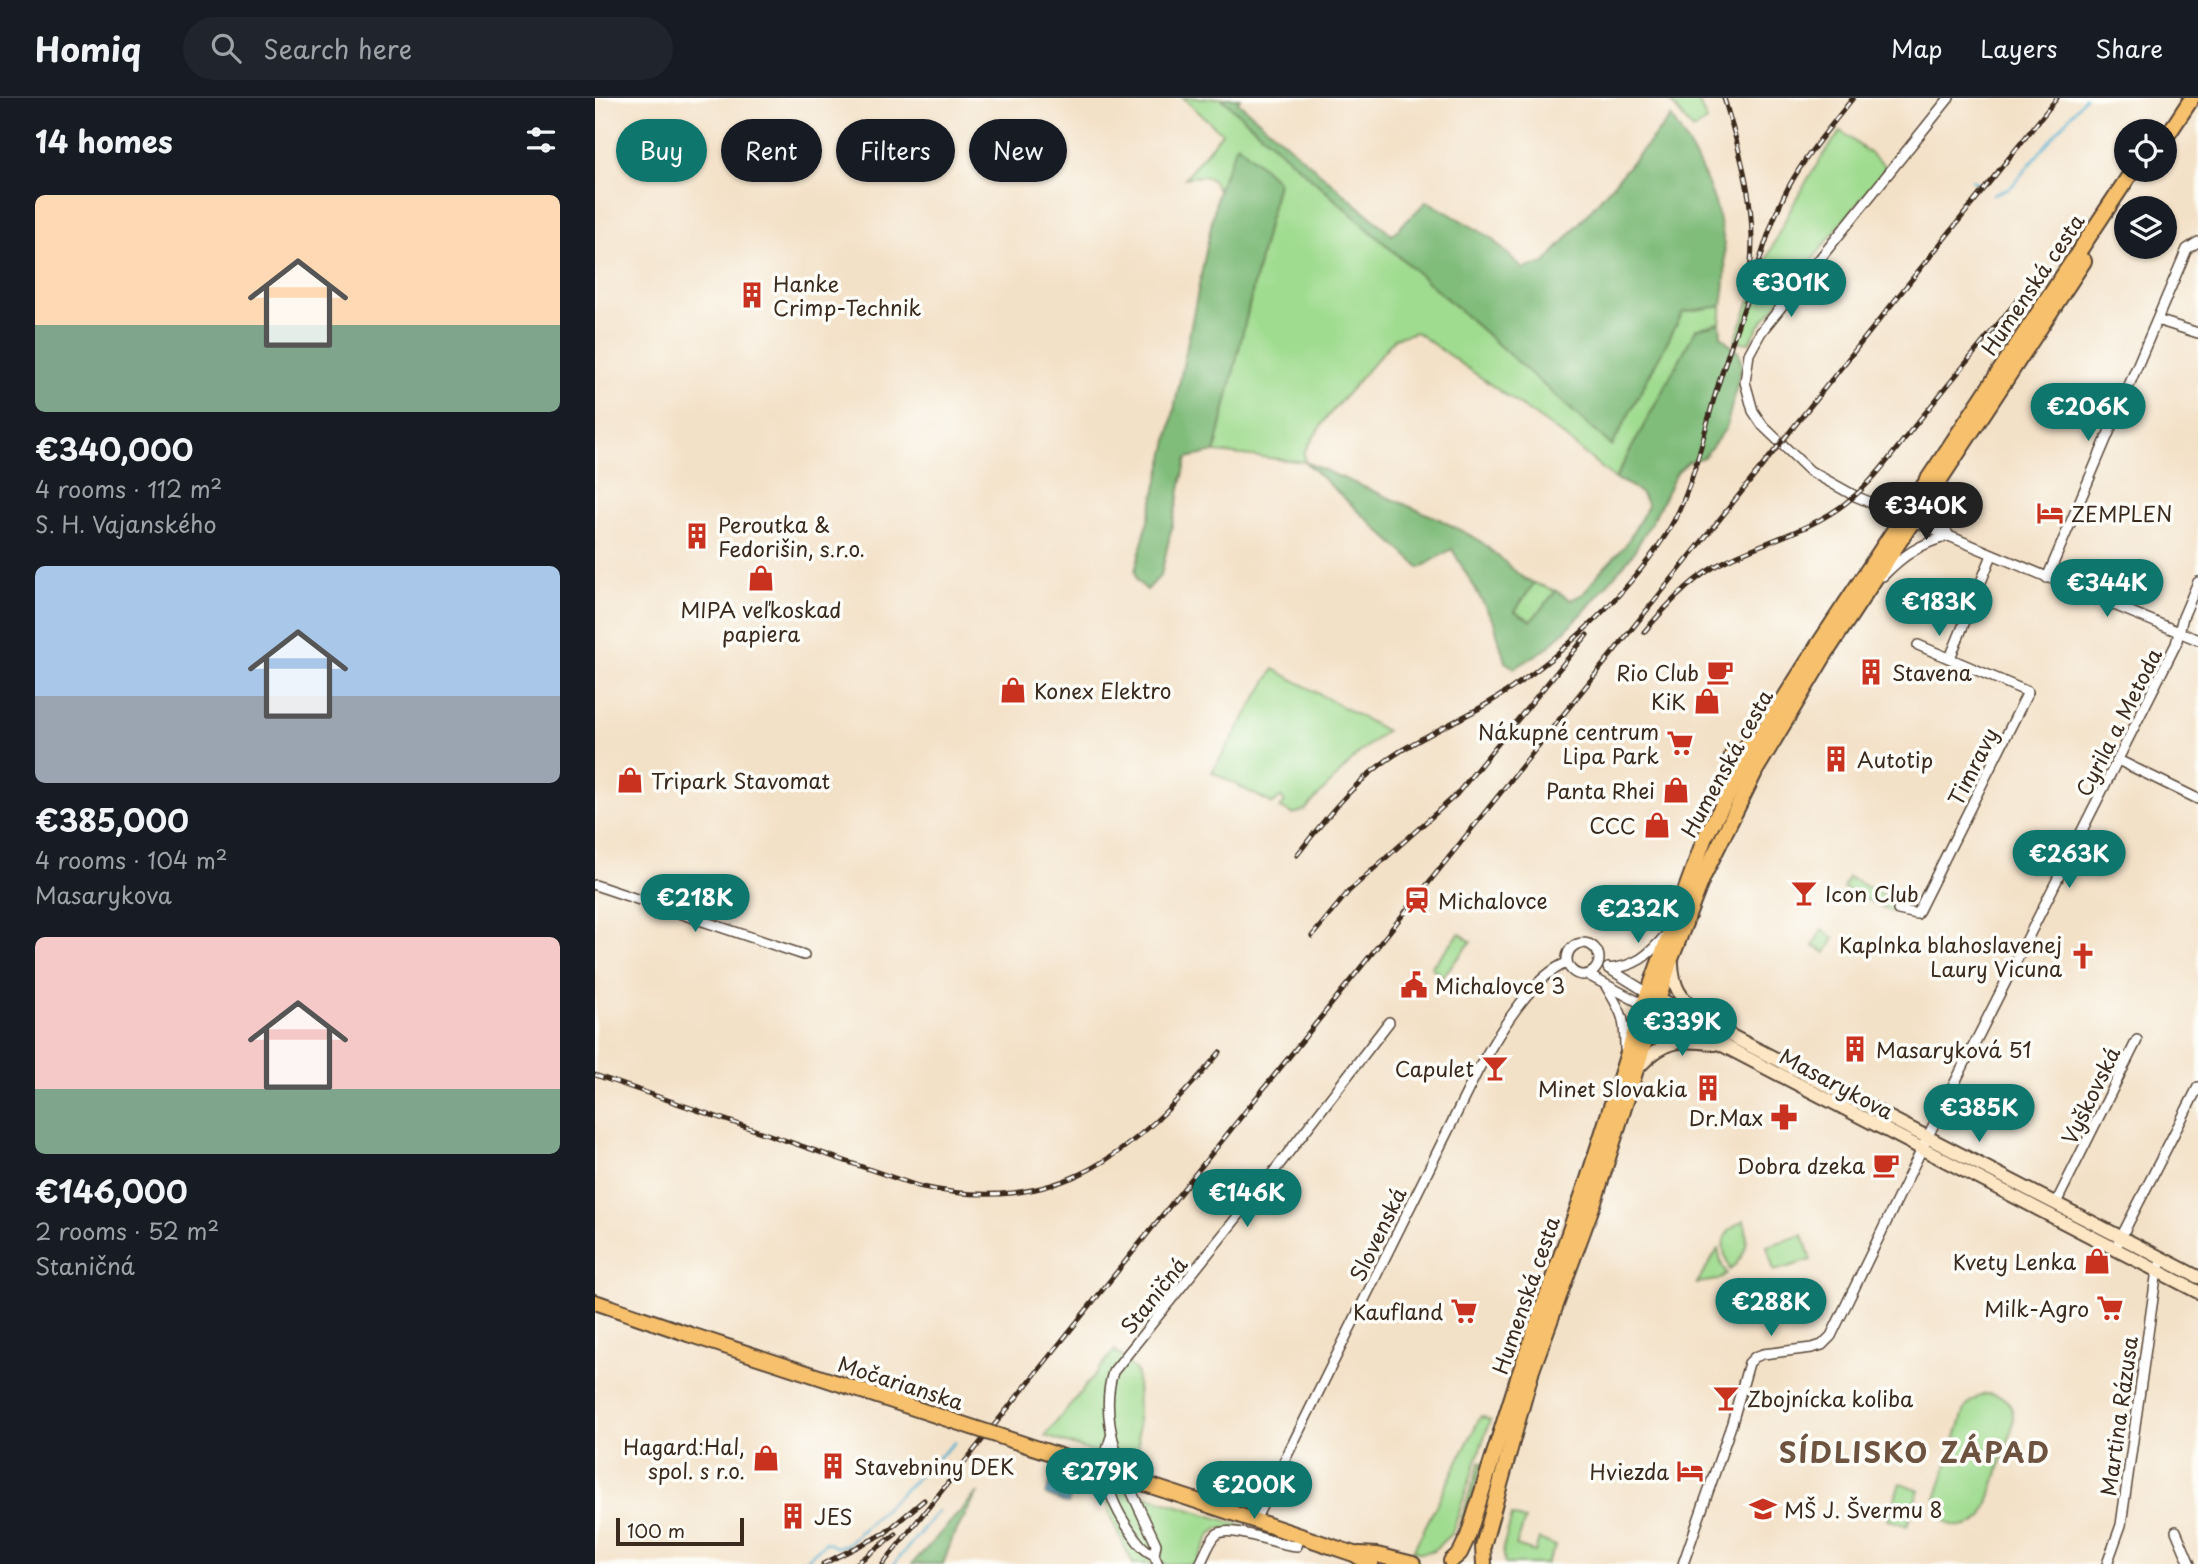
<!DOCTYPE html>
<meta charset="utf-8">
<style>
body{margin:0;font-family:"Playpen Sans",sans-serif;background:#20242c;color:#f1f3f6;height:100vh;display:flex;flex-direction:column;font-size:26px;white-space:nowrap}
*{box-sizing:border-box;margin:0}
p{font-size:23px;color:#9ea1a6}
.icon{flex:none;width:38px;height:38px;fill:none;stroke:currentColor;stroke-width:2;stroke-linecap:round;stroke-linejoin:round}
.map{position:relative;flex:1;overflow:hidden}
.details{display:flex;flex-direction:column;background:#171b24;width:595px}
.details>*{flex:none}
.hud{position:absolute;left:21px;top:21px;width:665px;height:63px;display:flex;gap:14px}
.fabs{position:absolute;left:1519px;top:21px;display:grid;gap:14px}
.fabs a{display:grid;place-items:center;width:63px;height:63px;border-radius:50%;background:#171b24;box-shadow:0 2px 5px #0004;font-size:35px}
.scale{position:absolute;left:21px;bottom:18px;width:128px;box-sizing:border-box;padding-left:7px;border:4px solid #3b2a1e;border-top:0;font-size:19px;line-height:24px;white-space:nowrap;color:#3b2a1e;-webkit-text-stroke:5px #fdfcf7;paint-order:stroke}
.price{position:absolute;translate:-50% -60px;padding:0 16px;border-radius:24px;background:#0f766e;color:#fff;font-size:23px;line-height:46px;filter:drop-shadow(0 2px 4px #0008)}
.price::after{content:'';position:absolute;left:50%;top:42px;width:21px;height:16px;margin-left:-10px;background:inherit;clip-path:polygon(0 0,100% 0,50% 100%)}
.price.active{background:#222;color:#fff}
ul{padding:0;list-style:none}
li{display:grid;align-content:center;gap:14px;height:371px;padding:0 35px}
li span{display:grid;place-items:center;height:217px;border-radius:10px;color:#555}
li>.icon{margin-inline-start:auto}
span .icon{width:126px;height:126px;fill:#fffc;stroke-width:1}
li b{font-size:30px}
h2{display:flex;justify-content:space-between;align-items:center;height:84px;padding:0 35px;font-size:30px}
.tag{padding:0 24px;border-radius:32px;background:#171b24;box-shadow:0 2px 5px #0004;font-size:24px;line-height:63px}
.tag.active{background:#0f766e;color:#fff}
header{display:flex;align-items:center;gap:42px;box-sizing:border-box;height:98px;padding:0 35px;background:#171b24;border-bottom:2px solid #363941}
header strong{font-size:33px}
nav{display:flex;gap:38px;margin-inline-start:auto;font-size:24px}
.search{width:490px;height:63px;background:#20242c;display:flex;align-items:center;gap:18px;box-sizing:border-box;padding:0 24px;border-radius:38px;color:#9ea1a6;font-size:26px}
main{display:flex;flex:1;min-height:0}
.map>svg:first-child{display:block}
.green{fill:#a0dc90;stroke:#6e8357;stroke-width:2}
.forest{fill:#80bc7a;stroke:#5e734c;stroke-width:2}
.water{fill:#4fadcd;stroke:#456c76;stroke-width:2}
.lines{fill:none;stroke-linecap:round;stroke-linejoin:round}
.stream{stroke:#4fadcd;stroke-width:2.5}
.minor-casing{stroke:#574537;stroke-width:12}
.secondary-casing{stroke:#574537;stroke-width:16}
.primary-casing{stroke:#574537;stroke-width:18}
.minor{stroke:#fff;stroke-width:9}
.secondary{stroke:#fce6c4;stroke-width:12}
.primary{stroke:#f7c06c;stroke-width:14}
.rail-casing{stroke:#3b2a1e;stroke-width:5}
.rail{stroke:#fdfcf7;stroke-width:2.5;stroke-dasharray:8;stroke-linecap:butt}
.primary-bridge-casing{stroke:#574537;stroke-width:18;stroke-linecap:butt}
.primary-bridge{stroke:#f7c06c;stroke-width:14}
.labels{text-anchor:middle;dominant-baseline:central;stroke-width:7;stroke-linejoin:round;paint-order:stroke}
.poi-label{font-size:21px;fill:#3b2a1e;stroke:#fdfcf7;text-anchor:start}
.street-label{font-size:21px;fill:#3b2a1e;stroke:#fdfcf7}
.district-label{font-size:28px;font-weight:bold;letter-spacing:2px;fill:#6e5340;stroke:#fdfcf7}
</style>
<header>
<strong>Homiq</strong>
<div class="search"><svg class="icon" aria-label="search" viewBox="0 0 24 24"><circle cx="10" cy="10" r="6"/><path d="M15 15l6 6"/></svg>Search here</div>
<nav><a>Map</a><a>Layers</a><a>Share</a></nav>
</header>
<main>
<section class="details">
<h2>14 homes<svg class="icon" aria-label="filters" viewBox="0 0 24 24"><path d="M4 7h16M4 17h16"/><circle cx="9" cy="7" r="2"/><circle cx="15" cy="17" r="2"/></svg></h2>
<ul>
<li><span style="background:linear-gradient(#ffd9b3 60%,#7fa58c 0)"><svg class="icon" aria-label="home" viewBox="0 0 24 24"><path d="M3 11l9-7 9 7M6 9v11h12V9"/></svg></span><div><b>€340,000</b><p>4 rooms · 112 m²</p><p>S. H. Vajanského</p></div></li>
<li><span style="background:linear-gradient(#a9c7e8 60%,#9aa5b1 0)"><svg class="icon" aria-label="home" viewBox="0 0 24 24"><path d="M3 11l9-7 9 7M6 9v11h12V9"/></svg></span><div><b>€385,000</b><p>4 rooms · 104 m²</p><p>Masarykova</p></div></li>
<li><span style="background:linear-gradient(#f6c9c9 70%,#7fa58c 0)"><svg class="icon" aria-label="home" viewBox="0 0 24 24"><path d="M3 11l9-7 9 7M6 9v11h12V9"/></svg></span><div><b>€146,000</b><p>2 rooms · 52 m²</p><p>Staničná</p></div></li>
</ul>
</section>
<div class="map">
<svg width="1603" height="1466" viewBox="0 0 1603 1466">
<rect width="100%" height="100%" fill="#fdfcf7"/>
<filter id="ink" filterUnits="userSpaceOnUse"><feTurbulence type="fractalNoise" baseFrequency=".0143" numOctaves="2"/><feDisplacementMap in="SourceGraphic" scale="14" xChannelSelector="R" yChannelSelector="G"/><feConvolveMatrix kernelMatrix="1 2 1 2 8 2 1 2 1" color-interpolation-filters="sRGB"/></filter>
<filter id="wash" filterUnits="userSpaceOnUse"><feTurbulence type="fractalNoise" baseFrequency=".00686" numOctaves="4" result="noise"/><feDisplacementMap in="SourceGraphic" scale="28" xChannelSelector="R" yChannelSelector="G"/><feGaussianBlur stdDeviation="1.57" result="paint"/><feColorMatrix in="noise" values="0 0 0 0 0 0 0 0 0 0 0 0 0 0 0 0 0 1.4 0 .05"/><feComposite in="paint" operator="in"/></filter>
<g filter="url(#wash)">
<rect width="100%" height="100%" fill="#f3e1c7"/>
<!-- green -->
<g class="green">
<path d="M588,0H626L1017,348L1088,213L1127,208L1125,225L1101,231L1020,381L966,336L821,234L800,240L732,319L709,354L710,364L620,354L683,84L642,47L623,93C617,75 606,77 590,80L627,35Z"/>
<path d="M1072,0H1102L1112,23L1098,32Z"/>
<path d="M1246,33L1292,69L1164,228L1154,245L1140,243C1167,168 1196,97 1246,33Z"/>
<path d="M939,485L961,493L936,523L920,513Z"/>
<path d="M679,571L791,633L763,656L710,712L698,716L685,710L690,704L686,699L678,706L617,674Z"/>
<path d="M1253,779L1302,804L1297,814L1248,790Z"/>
<path d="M1227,831L1239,840L1231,855L1218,848Z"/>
<path d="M865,835L876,844L847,879L836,869Z"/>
<path d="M1149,1122C1155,1144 1152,1156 1135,1172C1125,1147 1124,1136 1149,1122Z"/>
<path d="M1208,1137L1216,1162L1179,1173L1172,1148Z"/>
<path d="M1123,1151L1127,1168L1132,1176L1123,1182L1102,1185Z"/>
<path d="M520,1252L542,1274L544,1369L450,1338Z"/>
<path d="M1389,1296C1437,1296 1413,1344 1404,1370C1399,1386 1395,1402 1388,1418C1370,1438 1342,1428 1341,1401L1370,1311L1376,1303Z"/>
<path d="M886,1318L895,1322L857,1435L839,1452L828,1455L818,1453Z"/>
<path d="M885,1364L888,1365L866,1433L864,1429Z"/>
<path d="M509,1385L697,1443L696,1445L642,1431L624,1430L616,1436L600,1466H538L515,1418Z"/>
<path d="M1305,1385L1324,1392L1312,1428L1293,1421Z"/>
<path d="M917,1418L930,1422L921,1448L940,1454L944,1441L961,1448L951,1466H910L908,1450Z"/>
</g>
<!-- forest -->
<g class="forest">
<path d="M626,0H645L643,4L797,137L832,103L895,139L928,171L950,165L1076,19C1115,78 1140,135 1127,208L1088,214L1017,348Z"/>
<path d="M642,46L683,83L620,354L592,360L566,477L552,492L542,483L540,473L571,352L623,93Z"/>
<path d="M1125,225L1126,238L1144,255L1147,268L1131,330L1109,359L1093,364L1082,374L1060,418L1037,457L987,516L951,551L920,570L910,564L899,524L857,451L825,470L710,364L844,421L884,442L928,480L939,485L920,513L936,523L961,493L976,502L988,496L1005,474L1030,448L1053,408C1047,392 1035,387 1020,381L1101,231Z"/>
<path d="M383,1394L358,1439L348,1466H317Z"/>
</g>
<!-- water -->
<path class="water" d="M456,1383L478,1391L473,1406L451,1397Z"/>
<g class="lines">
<!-- stream -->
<g class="stream">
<path d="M1377,82L1384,86"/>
<path d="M1398,96L1416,89L1490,0"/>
<path d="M207,1466L231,1444L241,1449L251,1447L360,1344"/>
<path d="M299,1466L343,1413"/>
</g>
</g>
</g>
<g filter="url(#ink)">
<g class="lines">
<!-- minor casing -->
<g class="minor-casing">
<g id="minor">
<path d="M1562,222L1603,235"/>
<path d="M1344,390C1338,408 1343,421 1353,436"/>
<path d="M1308,418L1260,398L1215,373L1168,328L1158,313L1150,284L1154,256L1166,234L1354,0"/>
<path d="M1318,423L1603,542"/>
<path d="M1288,478C1307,458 1326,445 1354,438"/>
<path d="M1452,480L1592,151L1603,144"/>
<path d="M1355,560L1397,457"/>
<path d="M1523,662L1603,701"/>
<path d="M0,787L209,857"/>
<path d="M1303,812L1322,816L1433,594L1323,547"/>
<circle cx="988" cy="861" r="16"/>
<path d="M1013,870L1053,895"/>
<path d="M1014,871C1041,868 1053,858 1070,838"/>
<path d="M993,877L1049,907"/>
<path d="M1011,888C1027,916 1030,917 1030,951"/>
<path d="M1461,1105L1542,942"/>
<path d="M1520,1151L1603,989"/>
<path d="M516,1339C503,1372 516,1406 536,1434C543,1444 548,1452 559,1457"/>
<path d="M660,1422L883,972C900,941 937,877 972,865"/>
<path d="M1581,1433L1595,1466"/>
<path d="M563,1466L559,1457L561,1446C538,1395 500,1332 518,1274L680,1072L794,924"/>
<path d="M605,1466C610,1457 614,1444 621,1437C634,1425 683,1448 702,1448L705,1438"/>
<path d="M1088,1466L1137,1325L1154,1265L1160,1259L1168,1256L1217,1250L1227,1247L1236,1238L1336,1032L1581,546L1588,519L1603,484"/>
<path d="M1512,1466L1526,1427L1560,1186L1562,1173L1568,1160"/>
</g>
</g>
<!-- secondary casing -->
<g class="secondary-casing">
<g id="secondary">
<path d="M1077,866C1078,888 1085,902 1104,913"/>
<path d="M1057,897L1603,1179"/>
<path d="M1054,909L1603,1194"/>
<path d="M1042,971C1067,943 1083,940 1119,946"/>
</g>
</g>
<!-- primary casing -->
<g class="primary-casing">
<g id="primary">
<path d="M1570,41L1597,0"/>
<path d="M1133,681L1140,667L1137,657L1149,652L1156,641"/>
<path d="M0,1204L93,1236"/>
<path d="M599,1402L759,1456L776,1466"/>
<path d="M764,1456L782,1457L818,1466"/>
<path d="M856,1463L865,1455L873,1438L923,1280L993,1081L1044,920L1110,739L1168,634L1223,547L1538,72"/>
<path d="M889,1466L888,1448L937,1272L1001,1098L1076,861L1108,779L1161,672L1231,555L1489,163"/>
</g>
</g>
<!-- minor -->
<use href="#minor" class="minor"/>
<!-- secondary -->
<use href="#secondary" class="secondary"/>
<!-- primary -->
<use href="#primary" class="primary"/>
<!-- rail casing -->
<g class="rail-casing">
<g id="rail">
<path d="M1129,0C1146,57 1163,112 1155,172"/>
<path d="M1049,534C1069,511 1092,485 1119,469C1162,444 1212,436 1252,404C1280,383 1300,352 1322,325C1359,280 1396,234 1433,189"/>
<path d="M702,757C727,725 752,692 784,668C816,643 854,628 890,607C954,570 1029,501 1070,438C1098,395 1106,343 1121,294C1132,257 1145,221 1158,184C1168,152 1177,120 1193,90C1211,57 1235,29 1258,0"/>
<path d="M717,838L754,793L861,697L992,537"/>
<path d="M0,977L323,1088C464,1120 539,1056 625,954"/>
<path d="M228,1466L290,1435L329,1402"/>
<path d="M261,1466L301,1436"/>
<path d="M288,1466L1462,0"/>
</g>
</g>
<!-- rail -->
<use href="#rail" class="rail"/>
<!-- primary-bridge casing -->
<g class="primary-bridge-casing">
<path id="primary-bridge" d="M93,1236L599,1402"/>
</g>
<!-- primary-bridge -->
<use href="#primary-bridge" class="primary-bridge"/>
</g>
</g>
<!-- icons -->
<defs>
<g id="building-bare" transform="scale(2.1)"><path d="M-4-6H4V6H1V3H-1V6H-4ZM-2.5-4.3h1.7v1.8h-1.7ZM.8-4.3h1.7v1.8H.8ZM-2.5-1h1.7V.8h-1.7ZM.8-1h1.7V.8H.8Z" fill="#c8321e" stroke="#fdfcf7" stroke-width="2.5" paint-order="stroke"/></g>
<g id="hotel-bare" transform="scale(2.1)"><path d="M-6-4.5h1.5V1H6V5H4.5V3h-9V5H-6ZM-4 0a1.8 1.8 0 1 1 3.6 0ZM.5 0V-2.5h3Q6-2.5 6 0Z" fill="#c8321e" stroke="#fdfcf7" stroke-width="2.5" paint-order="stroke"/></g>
<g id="shop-bare" transform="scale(2.1)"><path d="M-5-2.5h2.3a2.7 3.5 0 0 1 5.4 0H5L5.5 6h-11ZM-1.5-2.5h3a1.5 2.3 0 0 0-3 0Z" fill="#c8321e" stroke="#fdfcf7" stroke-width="2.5" paint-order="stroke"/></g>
<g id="cafe-bare" transform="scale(2.1)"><path d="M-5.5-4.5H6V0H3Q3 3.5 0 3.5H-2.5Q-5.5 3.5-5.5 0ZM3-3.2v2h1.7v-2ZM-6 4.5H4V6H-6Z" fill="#c8321e" stroke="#fdfcf7" stroke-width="2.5" paint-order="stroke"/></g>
<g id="supermarket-bare" transform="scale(2.1)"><path d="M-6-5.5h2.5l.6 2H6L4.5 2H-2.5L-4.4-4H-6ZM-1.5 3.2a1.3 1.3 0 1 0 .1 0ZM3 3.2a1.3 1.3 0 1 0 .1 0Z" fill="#c8321e" stroke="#fdfcf7" stroke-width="2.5" paint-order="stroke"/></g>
<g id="bar-bare" transform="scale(2.1)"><path d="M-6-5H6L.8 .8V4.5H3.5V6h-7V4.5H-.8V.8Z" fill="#c8321e" stroke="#fdfcf7" stroke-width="2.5" paint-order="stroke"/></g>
<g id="station-bare" transform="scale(2.1)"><path d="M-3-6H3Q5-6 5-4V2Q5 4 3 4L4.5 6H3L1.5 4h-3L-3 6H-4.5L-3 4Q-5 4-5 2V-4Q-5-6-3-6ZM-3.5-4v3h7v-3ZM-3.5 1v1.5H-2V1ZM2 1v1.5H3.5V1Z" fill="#c8321e" stroke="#fdfcf7" stroke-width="2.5" paint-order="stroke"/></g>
<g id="church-bare" transform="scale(2.1)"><path d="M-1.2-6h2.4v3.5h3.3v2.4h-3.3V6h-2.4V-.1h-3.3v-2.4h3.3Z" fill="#c8321e" stroke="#fdfcf7" stroke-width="2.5" paint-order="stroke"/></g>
<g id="civic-bare" transform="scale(2.1)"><path d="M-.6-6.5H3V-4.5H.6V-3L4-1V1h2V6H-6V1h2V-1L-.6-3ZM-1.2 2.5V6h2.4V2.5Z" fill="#c8321e" stroke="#fdfcf7" stroke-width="2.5" paint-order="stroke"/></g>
<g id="pharmacy-bare" transform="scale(2.1)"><path d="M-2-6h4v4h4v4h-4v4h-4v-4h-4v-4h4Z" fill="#c8321e" stroke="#fdfcf7" stroke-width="2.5" paint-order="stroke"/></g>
<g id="school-bare" transform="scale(2.1)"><path d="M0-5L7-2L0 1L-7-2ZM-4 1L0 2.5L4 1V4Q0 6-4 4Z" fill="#c8321e" stroke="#fdfcf7" stroke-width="2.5" paint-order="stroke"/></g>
</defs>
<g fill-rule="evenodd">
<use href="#building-bare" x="157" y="197"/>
<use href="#hotel-bare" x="1455" y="415"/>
<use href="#building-bare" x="102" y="438"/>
<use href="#shop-bare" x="166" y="480"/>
<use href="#cafe-bare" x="1125" y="574"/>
<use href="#building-bare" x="1276" y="574"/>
<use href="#shop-bare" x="418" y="592"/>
<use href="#shop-bare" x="1112" y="603"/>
<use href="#supermarket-bare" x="1085" y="645"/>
<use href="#building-bare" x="1241" y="661"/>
<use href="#shop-bare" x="35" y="682"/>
<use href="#shop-bare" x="1081" y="692"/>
<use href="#shop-bare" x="1062" y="727"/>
<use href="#bar-bare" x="1209" y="795"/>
<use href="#station-bare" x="822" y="802"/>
<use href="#church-bare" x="1488" y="858"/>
<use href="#civic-bare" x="819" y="887"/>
<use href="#building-bare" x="1260" y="951"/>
<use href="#bar-bare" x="900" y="970"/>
<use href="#building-bare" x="1113" y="990"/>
<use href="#pharmacy-bare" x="1189" y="1019"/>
<use href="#cafe-bare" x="1291" y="1067"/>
<use href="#shop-bare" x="1502" y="1163"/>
<use href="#supermarket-bare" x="1515" y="1210"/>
<use href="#supermarket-bare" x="869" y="1213"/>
<use href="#bar-bare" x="1131" y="1300"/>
<use href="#shop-bare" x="171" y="1360"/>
<use href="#building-bare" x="238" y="1368"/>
<use href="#hotel-bare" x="1095" y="1373"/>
<use href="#school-bare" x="1168" y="1411"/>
<use href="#building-bare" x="198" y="1418"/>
</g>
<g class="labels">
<!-- poi labels -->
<g class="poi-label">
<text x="178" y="185">Hanke<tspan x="178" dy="24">Crimp-Technik</tspan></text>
<text x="1476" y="415">ZEMPLEN</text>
<text x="123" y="426">Peroutka &amp;<tspan x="123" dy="24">Fedorišin, s.r.o.</tspan></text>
<text x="166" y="511" text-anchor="middle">MIPA veľkoskad<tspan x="166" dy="24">papiera</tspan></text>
<text x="1104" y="574" text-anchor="end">Rio Club</text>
<text x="1297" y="574">Stavena</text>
<text x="439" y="592">Konex Elektro</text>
<text x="1091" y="603" text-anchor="end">KiK</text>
<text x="1064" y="633" text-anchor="end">Nákupné centrum<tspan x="1064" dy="24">Lipa Park</tspan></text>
<text x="1262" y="661">Autotip</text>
<text x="56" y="682">Tripark Stavomat</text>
<text x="1060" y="692" text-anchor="end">Panta Rhei</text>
<text x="1041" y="727" text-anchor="end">CCC</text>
<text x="1230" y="795">Icon Club</text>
<text x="843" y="802">Michalovce</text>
<text x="1467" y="846" text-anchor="end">Kaplnka blahoslavenej<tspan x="1467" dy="24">Laury Vicuna</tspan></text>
<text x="840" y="887">Michalovce 3</text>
<text x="1281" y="951">Masaryková 51</text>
<text x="879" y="970" text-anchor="end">Capulet</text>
<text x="1092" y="990" text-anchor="end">Minet Slovakia</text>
<text x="1168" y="1019" text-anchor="end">Dr.Max</text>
<text x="1270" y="1067" text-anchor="end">Dobra dzeka</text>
<text x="1481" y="1163" text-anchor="end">Kvety Lenka</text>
<text x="1494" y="1210" text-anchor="end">Milk-Agro</text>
<text x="848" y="1213" text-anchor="end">Kaufland</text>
<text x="1152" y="1300">Zbojnícka koliba</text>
<text x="150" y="1348" text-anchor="end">Hagard:Hal,<tspan x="150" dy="24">spol. s r.o.</tspan></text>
<text x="259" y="1368">Stavebniny DEK</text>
<text x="1074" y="1373" text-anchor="end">Hviezda</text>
<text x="1189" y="1411">MŠ J. Švermu 8</text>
<text x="219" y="1418">JES</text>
</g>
<!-- street labels -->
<g class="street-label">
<text transform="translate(1437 186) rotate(-56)">Humenská cesta</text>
<text transform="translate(1523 624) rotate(-63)">Cyrila a Metoda</text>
<text transform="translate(1131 665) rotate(-61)">Humenská cesta</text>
<text transform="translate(1377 668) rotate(-63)">Timravy</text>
<text transform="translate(1242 985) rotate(28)">Masarykova</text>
<text transform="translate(1495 997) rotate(-64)">Vyškovská</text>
<text transform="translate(782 1136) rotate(-64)">Slovenská</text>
<text transform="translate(558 1197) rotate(-51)">Staničná</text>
<text transform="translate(930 1197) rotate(-71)">Humenská cesta</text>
<text transform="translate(306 1284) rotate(18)">Močarianska</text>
<text transform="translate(1523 1318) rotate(-82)">Martina Rázusa</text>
</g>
<!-- district labels -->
<g class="district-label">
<text x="1320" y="1353">SÍDLISKO ZÁPAD</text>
</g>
</g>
</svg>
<div class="fabs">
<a><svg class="icon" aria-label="locate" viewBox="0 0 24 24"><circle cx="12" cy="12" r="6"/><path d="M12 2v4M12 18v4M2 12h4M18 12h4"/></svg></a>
<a><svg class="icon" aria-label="layers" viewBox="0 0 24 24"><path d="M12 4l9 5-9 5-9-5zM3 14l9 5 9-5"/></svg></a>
</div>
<div class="scale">100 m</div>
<b class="price" style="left:1196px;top:221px">€301K</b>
<b class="price" style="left:1493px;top:345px">€206K</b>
<b class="price active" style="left:1331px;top:444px">€340K</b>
<b class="price" style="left:1512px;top:521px">€344K</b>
<b class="price" style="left:1344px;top:540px">€183K</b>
<b class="price" style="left:1474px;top:792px">€263K</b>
<b class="price" style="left:100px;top:836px">€218K</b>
<b class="price" style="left:1043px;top:847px">€232K</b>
<b class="price" style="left:1087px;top:960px">€339K</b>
<b class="price" style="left:1384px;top:1046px">€385K</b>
<b class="price" style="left:652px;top:1131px">€146K</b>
<b class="price" style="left:1176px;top:1240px">€288K</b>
<b class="price" style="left:505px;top:1410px">€279K</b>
<b class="price" style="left:659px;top:1423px">€200K</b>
<div class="hud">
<a class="tag active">Buy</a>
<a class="tag">Rent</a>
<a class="tag">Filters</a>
<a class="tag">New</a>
</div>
</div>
</main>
